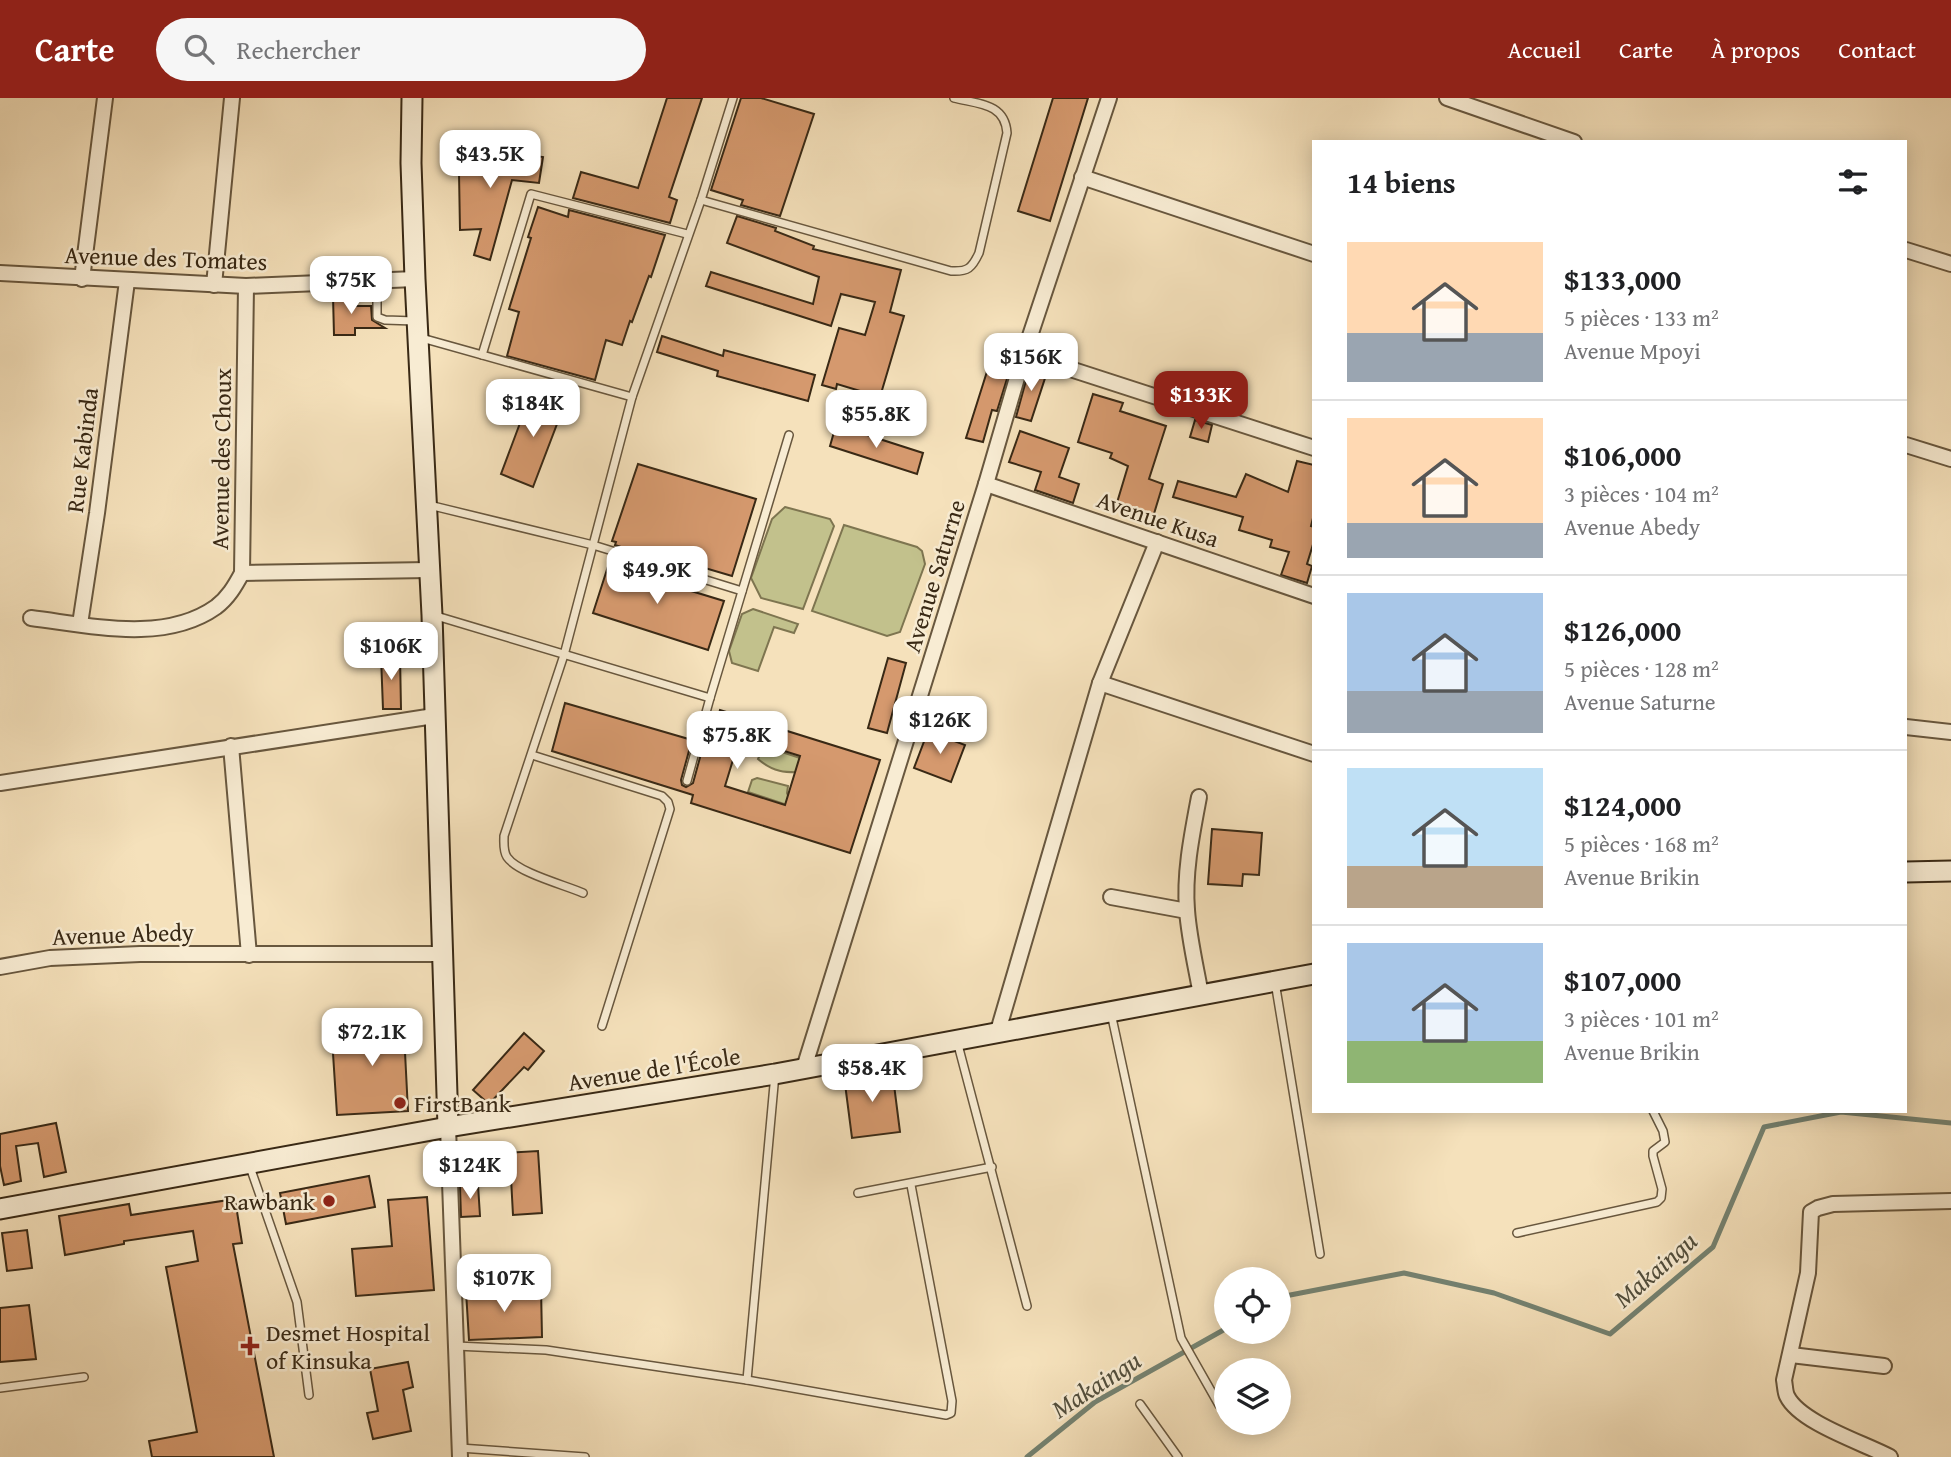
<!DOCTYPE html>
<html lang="fr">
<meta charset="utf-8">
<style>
body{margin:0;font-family:"Gentium Book Plus",serif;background:#f6f6f6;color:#202124;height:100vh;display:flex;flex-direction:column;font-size:26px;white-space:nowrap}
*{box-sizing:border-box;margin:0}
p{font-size:23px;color:#757577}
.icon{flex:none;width:38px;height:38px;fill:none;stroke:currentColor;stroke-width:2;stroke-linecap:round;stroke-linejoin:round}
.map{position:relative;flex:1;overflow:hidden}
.panel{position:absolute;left:1312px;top:42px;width:595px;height:973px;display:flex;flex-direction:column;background:#fff;border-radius:0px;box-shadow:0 4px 18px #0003}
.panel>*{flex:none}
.tools{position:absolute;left:1214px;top:1169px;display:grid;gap:14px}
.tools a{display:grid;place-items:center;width:77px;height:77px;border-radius:50%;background:#fff;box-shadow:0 4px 18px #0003;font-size:35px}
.price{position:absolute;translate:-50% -60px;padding:0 16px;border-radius:14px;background:#fff;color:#222;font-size:23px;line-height:46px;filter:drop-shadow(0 2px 4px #0008)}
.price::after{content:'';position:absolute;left:50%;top:42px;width:21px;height:16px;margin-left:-10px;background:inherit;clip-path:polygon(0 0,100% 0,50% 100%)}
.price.on{background:#8f2418;color:#fff}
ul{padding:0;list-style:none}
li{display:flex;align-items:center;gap:21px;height:175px;padding:0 35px}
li+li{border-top:2px solid #e0e0e0}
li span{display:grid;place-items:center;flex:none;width:196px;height:140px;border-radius:0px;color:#555}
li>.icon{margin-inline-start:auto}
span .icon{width:84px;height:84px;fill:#fffc;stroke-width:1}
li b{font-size:30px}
h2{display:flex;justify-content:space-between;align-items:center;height:84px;padding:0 35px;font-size:30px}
header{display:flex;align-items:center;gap:42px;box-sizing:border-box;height:98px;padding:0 35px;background:#8f2418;color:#fff}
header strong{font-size:33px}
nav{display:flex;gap:38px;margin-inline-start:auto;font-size:24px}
.search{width:490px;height:63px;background:#f6f6f6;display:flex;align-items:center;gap:18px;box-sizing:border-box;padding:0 24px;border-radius:38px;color:#757577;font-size:26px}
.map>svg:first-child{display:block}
.green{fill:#c2c18c;stroke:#7e7550;stroke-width:2}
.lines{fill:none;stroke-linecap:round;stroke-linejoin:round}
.stream{stroke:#748271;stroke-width:5}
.building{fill:#d5996e;stroke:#392915;stroke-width:2;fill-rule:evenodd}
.lane-casing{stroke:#68573e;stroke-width:10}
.street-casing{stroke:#68573e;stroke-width:18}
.secondary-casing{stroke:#392915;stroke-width:23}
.lane{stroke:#f8ecd3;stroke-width:7}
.street{stroke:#f8ecd3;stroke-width:14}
.secondary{stroke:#f8ecd3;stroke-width:19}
.poi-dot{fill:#8f2418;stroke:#f8ecd3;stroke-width:2.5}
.labels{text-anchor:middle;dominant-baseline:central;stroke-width:5;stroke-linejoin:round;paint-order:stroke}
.street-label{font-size:24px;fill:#392915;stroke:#f8ecd3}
.poi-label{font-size:24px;fill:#392915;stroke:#f8ecd3;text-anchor:start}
.water-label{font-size:26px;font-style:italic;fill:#524e3c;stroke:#f8ecd3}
</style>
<header>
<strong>Carte</strong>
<div class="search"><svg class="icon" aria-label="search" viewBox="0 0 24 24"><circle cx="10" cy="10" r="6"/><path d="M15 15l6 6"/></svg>Rechercher</div>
<nav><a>Accueil</a><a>Carte</a><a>À propos</a><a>Contact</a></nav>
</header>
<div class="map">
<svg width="1951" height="1359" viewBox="0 0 1951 1359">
<rect width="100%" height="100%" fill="#f5e1bb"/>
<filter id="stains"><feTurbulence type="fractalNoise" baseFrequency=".00286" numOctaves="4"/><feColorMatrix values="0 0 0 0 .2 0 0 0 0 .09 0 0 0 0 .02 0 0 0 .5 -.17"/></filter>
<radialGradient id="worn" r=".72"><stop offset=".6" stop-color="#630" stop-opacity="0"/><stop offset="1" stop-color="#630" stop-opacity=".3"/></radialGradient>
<!-- green -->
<g class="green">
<path d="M785,409L830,421L834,428L803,511L761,500L751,480L772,421Z"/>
<path d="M844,427L917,449L922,453L925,466L900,534L887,538L812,513Z"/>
<path d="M753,511L798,526L794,535L774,529L758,573L732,565L729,553L742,516Z"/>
<path d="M764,648L806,662L804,674C785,675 773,674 758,661Z"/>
<path d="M757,680L788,688L787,695L793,709L748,694L752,682Z"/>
</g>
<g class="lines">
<!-- stream -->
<g class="stream">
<path d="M1279,1201L1285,1198L1404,1175L1494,1195L1610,1236L1713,1149L1764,1029L1841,1014L1951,1025"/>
<path d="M1027,1359L1095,1304L1227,1230"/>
</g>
</g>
<!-- building -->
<g class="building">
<path d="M667,0H702L669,99L677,102L670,125L573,100L581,74L638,90Z"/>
<path d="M741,0H761L814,16L780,118L741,107L743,102L711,92Z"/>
<path d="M1053,0H1088L1050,123L1018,113Z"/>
<path d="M461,48L543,59L539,85L512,82L490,162L474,157L481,131L460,132L459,75L457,74Z"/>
<path d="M538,109L568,119L569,112L665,137L651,179L649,178L632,224L630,223L622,247L606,242L595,282L507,258L519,214L509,211L531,140L528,139Z"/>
<path d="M737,118L776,130L775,133L814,148L813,151L901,172L890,214L904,218L880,299L837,286L836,291L822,287L839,230L865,237L875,204L841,196L831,228L706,188L711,174L813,206L819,179L727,145Z"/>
<path d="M333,198H355V208H371L372,222L385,230H355V237H334Z"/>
<path d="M662,238L723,258L724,252L815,277L808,303L717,278L718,273L657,254Z"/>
<path d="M990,264L1010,271L997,313L992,312L983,344L966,340Z"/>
<path d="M1030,268L1047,274L1031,323L1016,319Z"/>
<path d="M532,293L565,305L533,389L501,376Z"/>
<path d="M1093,296L1123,305L1120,313L1166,328L1149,381L1163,386L1153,419L1116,408L1128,368L1110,360L1112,355L1078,344Z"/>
<path d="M1195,322L1212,327L1208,344L1190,339Z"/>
<path d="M836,327L923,355L917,376L830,348Z"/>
<path d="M1020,333L1069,350L1059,379L1079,386L1073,405L1035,392L1041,374L1009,364Z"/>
<path d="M1297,363L1314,367V416L1311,428L1314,429V443L1307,466L1312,468L1307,485L1281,477L1289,454L1270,449L1272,442L1239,432L1243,419L1173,399L1178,383L1236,399L1246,376L1288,394Z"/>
<path d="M638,366L756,401L732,478L637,450L636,454L615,447L616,444L612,443Z"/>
<path d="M611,459L632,465L629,474L724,503L708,552L593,515Z"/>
<path d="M381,558H400L401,611H383Z"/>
<path d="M888,560L906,565L887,635L868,630Z"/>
<path d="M565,605L692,642L681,682L682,687L686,689L693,685L704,645L709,647L720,612L880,662L850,755L691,705L693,697L552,653ZM740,639L800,658L785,707L725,688Z"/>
<path d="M928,633L965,647L951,684L914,670Z"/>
<path d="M1212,731L1262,735L1259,777L1243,776L1242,788L1208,786Z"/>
<path d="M403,915L408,1013L337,1017L332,940L364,939L362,917Z"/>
<path d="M524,935L544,953L528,972L524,969L489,1006L473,992Z"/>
<path d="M892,971L900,1034L852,1040L844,978Z"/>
<path d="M56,1025L66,1074L44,1079L38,1045L16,1048L21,1083L4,1087L0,1068V1036Z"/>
<path d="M538,1053L542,1115L513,1117L511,1080L475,1082L473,1057Z"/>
<path d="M369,1078L375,1109L286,1126L280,1095Z"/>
<path d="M478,1087L480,1118L461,1119L460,1088Z"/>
<path d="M427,1099L434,1192L356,1198L352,1151L392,1148L388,1102Z"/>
<path d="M235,1101L242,1145L233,1146L274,1359H152L149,1343L197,1334L166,1169L198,1163L193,1133L124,1143V1146L65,1157L59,1118L129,1106L131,1117Z"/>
<path d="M27,1132L32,1170L7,1173L2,1135Z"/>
<path d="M541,1190L542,1239L469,1242L466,1193Z"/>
<path d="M29,1207L36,1261L0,1264V1210Z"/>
<path d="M408,1264L413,1289L403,1292L411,1333L373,1341L367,1315L378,1313L370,1271Z"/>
</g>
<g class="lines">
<!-- lane casing -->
<g class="lane-casing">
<g id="lane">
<path d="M733,0L701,102L951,173C968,174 972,170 979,155L1007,35C1005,5 978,6 954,0"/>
<path d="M377,182V219L385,222L415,223"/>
<path d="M418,239L632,299"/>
<path d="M482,257L531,96L687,136"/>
<path d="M429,407L593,447L742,493"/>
<path d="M433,517L710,600"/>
<path d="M532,657L662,698L668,704L670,711L602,928"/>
<path d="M687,683L710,600L789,337"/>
<path d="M583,795C565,787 518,775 507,759C503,753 504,745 504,738L564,557L632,299L701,102"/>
<path d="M1275,884L1320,1156"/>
<path d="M1111,915L1181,1240L1219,1307"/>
<path d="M957,943L1027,1208"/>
<path d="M249,1066L297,1204L309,1297"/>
<path d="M858,1095L992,1069"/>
<path d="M1517,1135L1657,1104L1661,1100L1662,1091L1653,1058V1053L1665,1044L1663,1033L1653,1013"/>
<path d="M456,1248L546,1252L747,1282L946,1317L951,1315L952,1303L911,1087"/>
<path d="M747,1282L775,976"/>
<path d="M0,1290L84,1279"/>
<path d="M1140,1306L1178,1359"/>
<path d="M460,1350L585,1359"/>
</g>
</g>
<!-- street casing -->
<g class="street-casing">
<g id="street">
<path d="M1447,0L1574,44"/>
<path d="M1082,79L1314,156"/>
<path d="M1906,152L1951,166"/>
<path d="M0,175L246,188L415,181"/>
<path d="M82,181L105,0"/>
<path d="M214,187L232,0"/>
<path d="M246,188L242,475L429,472"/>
<path d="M1024,256L1314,350"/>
<path d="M1906,347L1951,361"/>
<path d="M986,386L1314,498"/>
<path d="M31,520C89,527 164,546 216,509C228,500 235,488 242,475"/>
<path d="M80,526L97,415L127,183"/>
<path d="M1100,585L1314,656"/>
<path d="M1906,629L1951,634"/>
<path d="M231,648L249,857"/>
<path d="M0,685L434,618"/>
<path d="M1199,699C1192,736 1184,775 1187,812C1189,840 1196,869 1201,897"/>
<path d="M1111,799L1187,813"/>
<path d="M0,869L50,860L140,856H441"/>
<path d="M998,933L1100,585L1157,444"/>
<path d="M804,970L986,386L1024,256L1109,0"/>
<path d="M448,1029L460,1359"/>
<path d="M1791,1257L1884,1268"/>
<path d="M1890,1359C1864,1345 1800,1325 1787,1298C1785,1294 1785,1287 1784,1282L1808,1175L1811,1114L1818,1110L1833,1106L1951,1103"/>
</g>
</g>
<!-- secondary casing -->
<g class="secondary-casing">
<g id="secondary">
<path d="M412,0L411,65L415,181L432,517L448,1029"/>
<path d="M1906,774L1951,773"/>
<path d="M0,1111L448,1029L775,976L1314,876"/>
</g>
</g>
<!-- lane -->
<use href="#lane" class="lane"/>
<!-- street -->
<use href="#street" class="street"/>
<!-- secondary -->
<use href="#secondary" class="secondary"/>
</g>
<!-- markers -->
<g class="poi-dot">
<circle cx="400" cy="1005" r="7"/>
<circle cx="329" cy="1103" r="7"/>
<path d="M246.5 1237.5h7v7h7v7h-7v7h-7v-7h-7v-7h7z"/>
</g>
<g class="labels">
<!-- street labels -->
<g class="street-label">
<text transform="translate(166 160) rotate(2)">Avenue des Tomates</text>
<text transform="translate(82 352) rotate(-83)">Rue Kabinda</text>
<text transform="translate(221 361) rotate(-89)">Avenue des Choux</text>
<text transform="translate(1158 421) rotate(19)">Avenue Kusa</text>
<text transform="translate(934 478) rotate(-73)">Avenue Saturne</text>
<text transform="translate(123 836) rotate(-2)">Avenue Abedy</text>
<text transform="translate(654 971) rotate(-9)">Avenue de l'École</text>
</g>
<!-- poi labels -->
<g class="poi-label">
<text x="414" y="1005">FirstBank</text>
<text x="315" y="1103" text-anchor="end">Rawbank</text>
<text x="266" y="1234">Desmet Hospital<tspan x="266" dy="28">of Kinsuka</tspan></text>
</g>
<!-- water labels -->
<g class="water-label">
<text transform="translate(1655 1171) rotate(-41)">Makaingu</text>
<text transform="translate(1096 1286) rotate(-33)">Makaingu</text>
</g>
</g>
<rect width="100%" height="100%" filter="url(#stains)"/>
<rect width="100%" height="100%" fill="url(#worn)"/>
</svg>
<div class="tools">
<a><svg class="icon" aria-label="locate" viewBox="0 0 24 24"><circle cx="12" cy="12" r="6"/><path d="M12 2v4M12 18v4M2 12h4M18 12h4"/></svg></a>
<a><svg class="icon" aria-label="layers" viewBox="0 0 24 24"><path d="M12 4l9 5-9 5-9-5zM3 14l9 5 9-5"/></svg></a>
</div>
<b class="price" style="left:490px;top:92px">$43.5K</b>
<b class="price" style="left:351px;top:218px">$75K</b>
<b class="price" style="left:1031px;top:295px">$156K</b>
<b class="price on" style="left:1201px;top:333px">$133K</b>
<b class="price" style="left:533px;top:341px">$184K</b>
<b class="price" style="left:876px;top:352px">$55.8K</b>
<b class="price" style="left:657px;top:508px">$49.9K</b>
<b class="price" style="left:391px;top:584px">$106K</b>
<b class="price" style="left:940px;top:658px">$126K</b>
<b class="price" style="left:737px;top:673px">$75.8K</b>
<b class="price" style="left:372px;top:970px">$72.1K</b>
<b class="price" style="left:872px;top:1006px">$58.4K</b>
<b class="price" style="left:470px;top:1103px">$124K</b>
<b class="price" style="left:504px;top:1216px">$107K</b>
<section class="panel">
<h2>14 biens<svg class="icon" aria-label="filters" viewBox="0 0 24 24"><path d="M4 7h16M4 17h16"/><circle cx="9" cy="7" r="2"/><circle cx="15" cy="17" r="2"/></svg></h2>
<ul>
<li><span style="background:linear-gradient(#ffd9b3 65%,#9aa5b1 0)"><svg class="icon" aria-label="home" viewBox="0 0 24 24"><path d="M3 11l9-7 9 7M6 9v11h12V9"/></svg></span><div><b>$133,000</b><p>5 pièces · 133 m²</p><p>Avenue Mpoyi</p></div></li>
<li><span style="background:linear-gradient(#ffd9b3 75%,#9aa5b1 0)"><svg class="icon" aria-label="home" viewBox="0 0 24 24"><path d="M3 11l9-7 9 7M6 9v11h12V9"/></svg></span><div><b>$106,000</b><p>3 pièces · 104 m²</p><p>Avenue Abedy</p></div></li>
<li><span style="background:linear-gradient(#a9c7e8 70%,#9aa5b1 0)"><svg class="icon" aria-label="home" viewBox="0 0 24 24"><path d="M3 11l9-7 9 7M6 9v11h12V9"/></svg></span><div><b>$126,000</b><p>5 pièces · 128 m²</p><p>Avenue Saturne</p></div></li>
<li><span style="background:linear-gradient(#bfe0f5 70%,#b9a48a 0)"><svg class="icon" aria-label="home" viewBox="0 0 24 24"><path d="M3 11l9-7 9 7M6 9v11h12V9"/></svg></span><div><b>$124,000</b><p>5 pièces · 168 m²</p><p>Avenue Brikin</p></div></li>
<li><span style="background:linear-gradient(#a9c7e8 70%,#8fb573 0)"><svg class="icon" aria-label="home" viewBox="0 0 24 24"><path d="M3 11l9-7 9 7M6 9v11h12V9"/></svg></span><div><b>$107,000</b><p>3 pièces · 101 m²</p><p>Avenue Brikin</p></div></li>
</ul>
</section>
</div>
